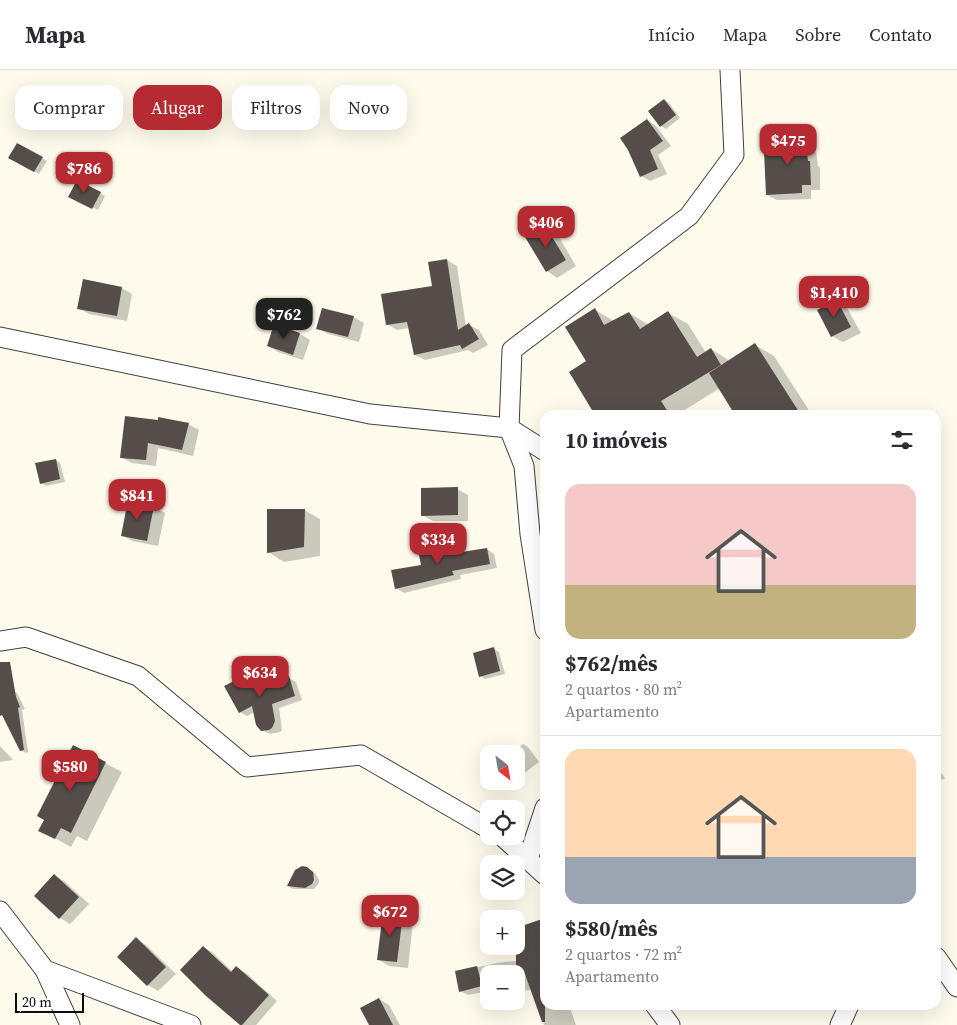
<!DOCTYPE html>
<html lang="pt">
<meta charset="utf-8">
<style>
body{margin:0;font-family:"Source Serif 4",serif;background:#f7f7f7;color:#2b2b33;height:100vh;display:flex;flex-direction:column;font-size:19px;white-space:nowrap}
*{box-sizing:border-box;margin:0}
p{font-size:16px;color:#7c7c81}
.icon{flex:none;width:28px;height:28px;fill:none;stroke:currentColor;stroke-width:2;stroke-linecap:round;stroke-linejoin:round}
.map{position:relative;flex:1;overflow:hidden}
.side{position:absolute;left:540px;top:340px;width:401px;height:600px;display:flex;flex-direction:column;background:#fff;border-radius:15px;box-shadow:0 5px 20px #0002}
.side>*{flex:none}
.banner{position:absolute;left:15px;top:15px;width:450px;height:45px;display:flex;gap:10px}
.needle{width:32px;rotate:149deg}
.buttons{position:absolute;left:480px;top:675px;display:grid;gap:10px}
.buttons a{display:grid;place-items:center;width:45px;height:45px;border-radius:10px;background:#fff;box-shadow:0 5px 20px #0002;font-size:25px}
.scale{position:absolute;left:15px;bottom:12px;width:69px;box-sizing:border-box;padding-left:5px;border:2px solid #0c0c0c;border-top:0;font-size:14px;line-height:18px;white-space:nowrap;color:#0c0c0c;-webkit-text-stroke:4px #fff;paint-order:stroke}
.price{position:absolute;translate:-50% -42px;padding:0 11px;border-radius:10px;background:#b62a31;color:#fff;font-size:16px;line-height:32px;filter:drop-shadow(0 1px 2px #0008)}
.price::after{content:'';position:absolute;left:50%;top:30px;width:15px;height:11px;margin-left:-8px;background:inherit;clip-path:polygon(0 0,100% 0,50% 100%)}
.price.on{background:#222;color:#fff}
ul{padding:0;list-style:none}
li{display:grid;align-content:center;gap:10px;height:265px;padding:0 25px}
li+li{border-top:1px solid #e1e1e2}
li span{display:grid;place-items:center;height:155px;border-radius:15px;color:#555}
li>.icon{margin-inline-start:auto}
span .icon{width:90px;height:90px;fill:#fffc;stroke-width:1}
li b{font-size:21px}
h2{display:flex;justify-content:space-between;align-items:center;height:60px;padding:0 25px;font-size:21px}
.tag{padding:0 18px;border-radius:15px;background:#fff;box-shadow:0 5px 20px #0002;font-size:18px;line-height:45px}
.tag.on{background:#b62a31;color:#fff}
header{display:flex;align-items:center;gap:30px;box-sizing:border-box;height:70px;padding:0 25px;background:#fff;border-bottom:1px solid #e1e1e2}
header strong{font-size:24px}
nav{display:flex;gap:28px;margin-inline-start:auto;font-size:18px}
.map>svg:first-child{display:block}
.shadow{fill:#0003}
.building{fill:#544d49}
.lines{fill:none;stroke-linecap:round;stroke-linejoin:round}
.street-casing{stroke:#3f3f3f;stroke-width:21}
.street{stroke:#fff;stroke-width:19}
</style>
<header>
<strong>Mapa</strong>
<nav><a>Início</a><a>Mapa</a><a>Sobre</a><a>Contato</a></nav>
</header>
<div class="map">
<svg width="957" height="955" viewBox="0 0 957 955">
<rect width="100%" height="100%" fill="#fefbec"/>
<!-- shadow -->
<g class="shadow">
<path d="M664,30L669,33L680,48L666,59L661,56Z"/>
<path d="M647,50L656,56L671,76L658,85L667,104L650,111L641,106Z"/>
<path d="M804,60L814,65L818,96L820,98V120H811V129L777,130L767,125L790,81Z"/>
<path d="M17,74L47,91L39,104L10,88Z"/>
<path d="M100,123L105,126L98,140L75,129Z"/>
<path d="M545,156L556,162L576,196L557,208L547,201Z"/>
<path d="M447,190L457,196L466,257L469,255L479,260L488,275L473,283L468,280L425,290L415,285L409,258L397,260L387,254L434,217Z"/>
<path d="M122,218L132,224L127,251L89,244L79,238Z"/>
<path d="M837,232L847,238L861,263L843,272L832,266Z"/>
<path d="M595,240L614,251L629,243L649,255L668,243L688,254L706,283L711,279L730,291L755,275L774,286L812,345H736L720,318L680,343L681,345H597L588,292Z"/>
<path d="M353,247L364,253L359,272L328,264L318,258Z"/>
<path d="M275,256L300,264L310,270L303,290L278,282L268,276Z"/>
<path d="M126,348L188,354L199,360L193,386L158,378L156,396L132,393L121,387Z"/>
<path d="M56,390L60,393L65,412L46,416L41,413Z"/>
<path d="M457,419L468,425V451H433L422,445Z"/>
<path d="M129,432L154,437L165,443L158,476L132,471L122,465Z"/>
<path d="M304,440L320,449V486L284,492L268,482Z"/>
<path d="M447,475L454,480L455,484L487,479L494,484L497,498L460,505L461,509L404,523L396,518Z"/>
<path d="M494,579L499,582L505,604L485,609L480,606Z"/>
<path d="M246,606L253,611L257,618L289,608L296,612L302,630L279,638L282,660L280,662L270,664L262,660L255,642L247,646L240,642Z"/>
<path d="M12,620L17,623L25,639L22,640L28,682L26,683L21,680L0,637V626Z"/>
<path d="M523,674L528,677L539,692L523,704L516,699V684H510Z"/>
<path d="M0,676L13,690L0,692Z"/>
<path d="M74,677L122,702L87,771L77,766L71,777L40,760Z"/>
<path d="M936,696L945,708L936,714Z"/>
<path d="M306,798L315,803L319,810V813L314,819H293L288,816Z"/>
<path d="M54,805L64,811L89,834L70,854L60,848L35,826Z"/>
<path d="M402,845L413,851L408,898L389,896L379,890Z"/>
<path d="M545,849V935H569L576,955H544L532,920L516,921V904H489V921L468,925L460,921L456,902L497,893L524,890Z"/>
<path d="M136,869L146,875L176,904L158,921L148,915L118,887Z"/>
<path d="M203,877L212,882L233,902L237,898L246,903L277,931L256,955H242Z"/>
<path d="M379,929L389,935L400,955H370Z"/>
</g>
<!-- building -->
<g class="building">
<path d="M664,29L676,45L660,57L648,41Z"/>
<path d="M647,49L663,71L650,80L658,99L640,107L628,80L620,68Z"/>
<path d="M804,58L808,91H810L811,115H802V123L766,125L764,81L789,79L786,61Z"/>
<path d="M17,73L43,87L34,102L8,88Z"/>
<path d="M77,110L101,122L92,139L68,127Z"/>
<path d="M545,155L566,190L546,202L525,167Z"/>
<path d="M447,189L458,260L469,253L479,269L462,279L460,275L414,285L407,252L386,255L381,224L432,216L428,192Z"/>
<path d="M83,209L122,217L117,246L77,239Z"/>
<path d="M837,230L851,257L831,267L817,240Z"/>
<path d="M322,238L354,246L348,267L316,259Z"/>
<path d="M595,238L604,255L629,242L640,259L668,241L697,287L711,278L721,295L661,331L670,345H595L569,302L586,291L565,257Z"/>
<path d="M274,254L300,263L293,285L267,276Z"/>
<path d="M755,273L801,345H735L709,303Z"/>
<path d="M125,346L158,350V347L189,353L182,380L148,373L146,390L120,388Z"/>
<path d="M56,389L60,409L40,414L35,393Z"/>
<path d="M458,417V445L421,446V418Z"/>
<path d="M128,430L154,436L147,471L121,466Z"/>
<path d="M267,439H305L304,477L267,483Z"/>
<path d="M447,474L449,484L487,478L490,494L452,501L454,505L395,519L391,500L421,495L418,480Z"/>
<path d="M494,577L500,601L479,607L473,583Z"/>
<path d="M0,592H10L16,627L20,637L18,638L24,680L20,681L2,645L0,646Z"/>
<path d="M246,605L253,618L289,606L295,626L272,634L275,651L272,658L269,660L261,661L256,655L252,636L239,643L224,616Z"/>
<path d="M73,675L106,692L71,763L61,758L55,769L38,761L44,750L37,746Z"/>
<path d="M302,796L307,797L313,802L314,810L312,814L305,818L287,816L295,800Z"/>
<path d="M54,804L79,827L59,849L34,826Z"/>
<path d="M383,842L403,844L397,892L377,890Z"/>
<path d="M545,848V952H542L525,904H516V858Z"/>
<path d="M136,867L166,897L147,916L117,887Z"/>
<path d="M203,876L231,902L236,896L269,925L242,955H240L206,926L180,900Z"/>
<path d="M477,896L482,916L459,922L455,901Z"/>
<path d="M379,928L393,955H369L360,938Z"/>
</g>
<g class="lines">
<!-- street casing -->
<g class="street-casing">
<g id="street">
<path d="M0,267L370,344L509,358L545,381"/>
<path d="M545,560L530,464L524,396L509,358L512,280L689,146L734,85L730,0"/>
<path d="M0,571L26,567L138,606L247,697L361,685L489,759"/>
<path d="M502,766L545,805"/>
<path d="M528,789L545,738"/>
<path d="M0,841L45,900L70,955"/>
<path d="M936,887L957,917"/>
<path d="M45,900L191,955"/>
<path d="M655,935L670,955"/>
<path d="M840,955L849,935"/>
</g>
</g>
<!-- street -->
<use href="#street" class="street"/>
</g>
</svg>
<div class="buttons">
<a><svg class="needle" viewBox="-14 -14 28 28"><path d="M0-13l5 13h-10z" fill="#e53935"/><path d="M0 13l5-13h-10z" fill="#7c7c81"/></svg></a>
<a><svg class="icon" aria-label="locate" viewBox="0 0 24 24"><circle cx="12" cy="12" r="6"/><path d="M12 2v4M12 18v4M2 12h4M18 12h4"/></svg></a>
<a><svg class="icon" aria-label="layers" viewBox="0 0 24 24"><path d="M12 4l9 5-9 5-9-5zM3 14l9 5 9-5"/></svg></a>
<a>+</a>
<a>−</a>
</div>
<div class="scale">20 m</div>
<b class="price" style="left:788px;top:96px">$475</b>
<b class="price" style="left:84px;top:124px">$786</b>
<b class="price" style="left:546px;top:178px">$406</b>
<b class="price" style="left:834px;top:248px">$1,410</b>
<b class="price on" style="left:284px;top:270px">$762</b>
<b class="price" style="left:137px;top:451px">$841</b>
<b class="price" style="left:438px;top:495px">$334</b>
<b class="price" style="left:260px;top:628px">$634</b>
<b class="price" style="left:70px;top:722px">$580</b>
<b class="price" style="left:390px;top:867px">$672</b>
<div class="banner">
<a class="tag">Comprar</a>
<a class="tag on">Alugar</a>
<a class="tag">Filtros</a>
<a class="tag">Novo</a>
</div>
<section class="side">
<h2>10 imóveis<svg class="icon" aria-label="filters" viewBox="0 0 24 24"><path d="M4 7h16M4 17h16"/><circle cx="9" cy="7" r="2"/><circle cx="15" cy="17" r="2"/></svg></h2>
<ul>
<li><span style="background:linear-gradient(#f6c9c9 65%,#c2b280 0)"><svg class="icon" aria-label="home" viewBox="0 0 24 24"><path d="M3 11l9-7 9 7M6 9v11h12V9"/></svg></span><div><b>$762/mês</b><p>2 quartos · 80 m²</p><p>Apartamento</p></div></li>
<li><span style="background:linear-gradient(#ffd9b3 70%,#9aa5b1 0)"><svg class="icon" aria-label="home" viewBox="0 0 24 24"><path d="M3 11l9-7 9 7M6 9v11h12V9"/></svg></span><div><b>$580/mês</b><p>2 quartos · 72 m²</p><p>Apartamento</p></div></li>
</ul>
</section>
</div>
